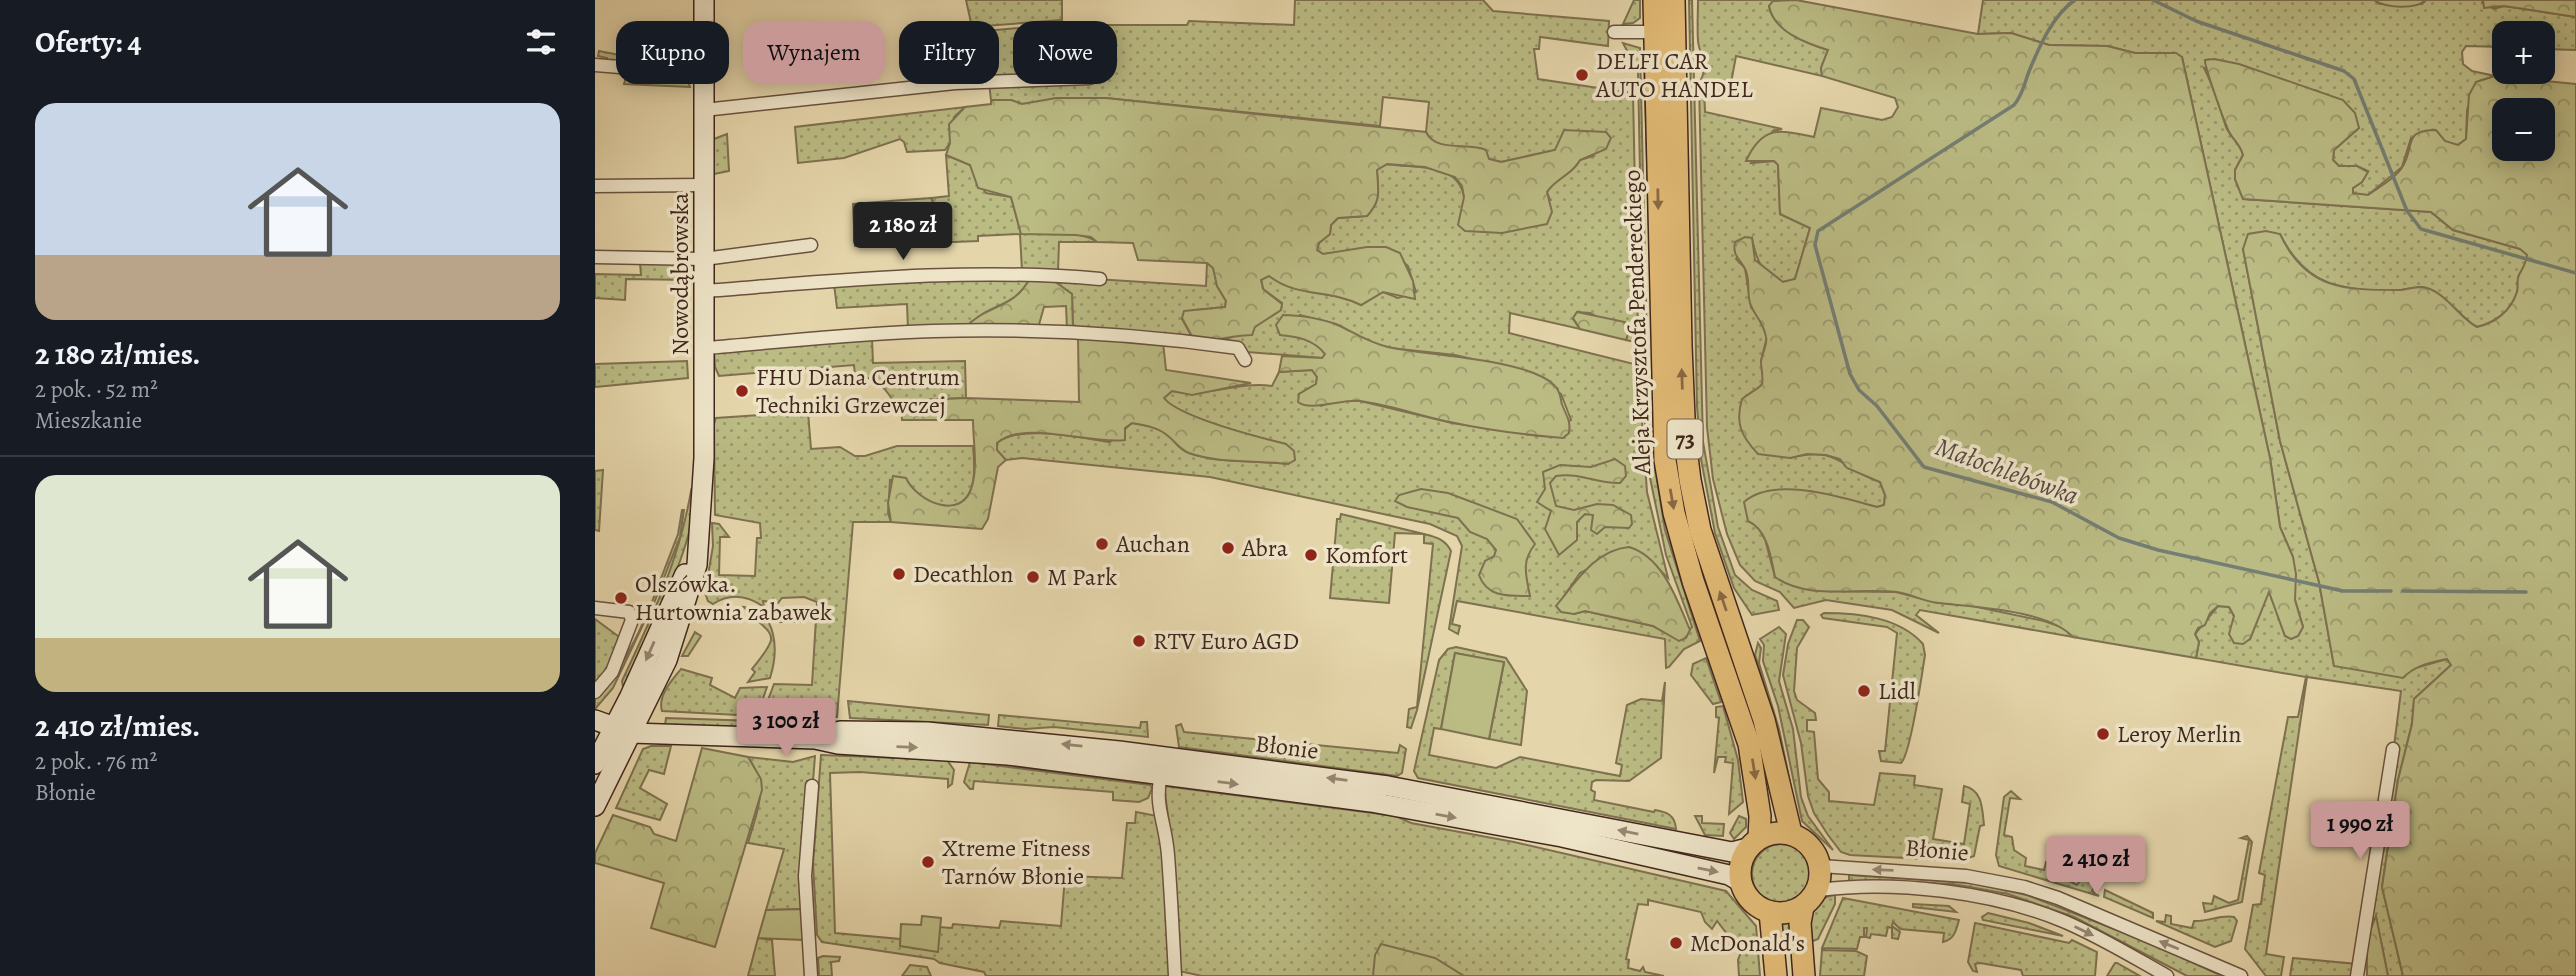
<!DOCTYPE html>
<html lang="pl">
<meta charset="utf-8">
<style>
body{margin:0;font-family:Alegreya,serif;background:#242831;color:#f1f3f6;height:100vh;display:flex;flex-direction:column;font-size:26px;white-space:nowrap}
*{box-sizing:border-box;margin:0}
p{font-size:23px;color:#9ea1a6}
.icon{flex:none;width:38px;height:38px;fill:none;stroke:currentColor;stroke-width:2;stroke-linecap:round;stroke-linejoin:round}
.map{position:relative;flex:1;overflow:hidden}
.side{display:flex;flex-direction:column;background:#171b24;width:595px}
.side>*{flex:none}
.top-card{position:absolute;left:21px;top:21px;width:665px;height:63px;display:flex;gap:14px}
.tools{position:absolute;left:1897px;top:21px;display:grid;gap:14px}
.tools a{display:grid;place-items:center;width:63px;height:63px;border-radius:14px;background:#171b24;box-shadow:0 4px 18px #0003;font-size:35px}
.price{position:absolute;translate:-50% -60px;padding:0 16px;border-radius:7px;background:#c59692;color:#111;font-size:23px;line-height:46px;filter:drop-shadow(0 2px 4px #0008)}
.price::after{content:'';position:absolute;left:50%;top:42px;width:21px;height:16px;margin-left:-10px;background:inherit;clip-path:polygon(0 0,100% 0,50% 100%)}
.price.on{background:#222;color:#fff}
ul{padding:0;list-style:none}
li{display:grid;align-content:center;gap:14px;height:371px;padding:0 35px}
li+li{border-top:2px solid #363941}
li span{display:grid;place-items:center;height:217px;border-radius:21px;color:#555}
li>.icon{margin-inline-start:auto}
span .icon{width:126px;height:126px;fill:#fffc;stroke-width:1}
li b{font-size:30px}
h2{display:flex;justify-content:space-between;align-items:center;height:84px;padding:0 35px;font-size:30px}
.tag{padding:0 24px;border-radius:21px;background:#171b24;box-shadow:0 4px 18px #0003;font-size:24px;line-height:63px}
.tag.on{background:#c59692;color:#111}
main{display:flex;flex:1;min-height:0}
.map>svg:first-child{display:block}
.grass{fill:url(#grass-dots);stroke:#7e7150;stroke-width:2}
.forest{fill:url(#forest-crowns);stroke:#7e7150;stroke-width:2;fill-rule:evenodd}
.park{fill:#bbbb84;stroke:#7e7150;stroke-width:2}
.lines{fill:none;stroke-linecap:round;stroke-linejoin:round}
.stream{stroke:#747e73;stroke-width:3.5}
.street-casing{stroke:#695240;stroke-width:15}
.secondary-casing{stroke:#40271d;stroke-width:22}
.primary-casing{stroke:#40271d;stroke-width:24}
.street{stroke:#eee4c8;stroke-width:12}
.secondary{stroke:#eee4c8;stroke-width:19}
.primary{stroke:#e2ba75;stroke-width:21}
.oneway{fill:#896945}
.oneway2{fill:#978672}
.poi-dot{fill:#8f2418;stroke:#eee4c8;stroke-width:2.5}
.labels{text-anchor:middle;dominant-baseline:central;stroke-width:7;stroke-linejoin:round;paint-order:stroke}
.shield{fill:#eee4c8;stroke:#746050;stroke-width:2}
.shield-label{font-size:23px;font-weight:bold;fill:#40271d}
.poi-label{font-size:24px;fill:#40271d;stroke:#eee4c8;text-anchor:start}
.street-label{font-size:24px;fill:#40271d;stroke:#eee4c8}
.water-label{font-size:26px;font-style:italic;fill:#564b41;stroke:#eee4c8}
</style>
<main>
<section class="side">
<h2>Oferty: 4<svg class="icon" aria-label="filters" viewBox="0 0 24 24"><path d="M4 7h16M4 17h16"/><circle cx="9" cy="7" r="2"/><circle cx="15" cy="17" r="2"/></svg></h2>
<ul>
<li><span style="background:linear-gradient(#c9d6e8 70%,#b9a48a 0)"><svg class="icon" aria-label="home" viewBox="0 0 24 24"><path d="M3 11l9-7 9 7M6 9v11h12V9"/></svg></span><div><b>2 180 zł/mies.</b><p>2 pok. · 52 m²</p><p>Mieszkanie</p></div></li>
<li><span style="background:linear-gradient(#dfe7d0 75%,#c2b280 0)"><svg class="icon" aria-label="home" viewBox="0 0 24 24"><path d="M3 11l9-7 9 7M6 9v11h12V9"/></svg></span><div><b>2 410 zł/mies.</b><p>2 pok. · 76 m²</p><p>Błonie</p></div></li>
</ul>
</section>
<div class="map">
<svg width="1981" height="976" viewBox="0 0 1981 976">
<defs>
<pattern id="grass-dots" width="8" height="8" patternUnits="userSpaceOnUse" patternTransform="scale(1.75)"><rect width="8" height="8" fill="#bbbb84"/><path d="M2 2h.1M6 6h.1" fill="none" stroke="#99986b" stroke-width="1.8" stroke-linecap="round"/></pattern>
<pattern id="forest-crowns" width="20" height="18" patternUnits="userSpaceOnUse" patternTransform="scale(1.75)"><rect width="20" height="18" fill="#bbbb84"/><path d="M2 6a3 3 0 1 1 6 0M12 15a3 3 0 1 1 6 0" fill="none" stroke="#99986b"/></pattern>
</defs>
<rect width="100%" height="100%" fill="#e5d5aa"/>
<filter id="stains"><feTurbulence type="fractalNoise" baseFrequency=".00286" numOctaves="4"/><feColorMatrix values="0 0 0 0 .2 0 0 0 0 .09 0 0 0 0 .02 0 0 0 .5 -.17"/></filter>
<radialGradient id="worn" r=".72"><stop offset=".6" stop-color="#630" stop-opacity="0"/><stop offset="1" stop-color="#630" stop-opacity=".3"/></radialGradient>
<!-- grass -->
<g class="grass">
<path d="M371,0H467V20L377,27Z"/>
<path d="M700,0H888L898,11L1014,21L1013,46L945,37L944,49H939L943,79L1038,93L1043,337L1040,342L1031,340L1033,334L995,313L982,312L978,319L985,329L915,313L914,333L1043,365L1052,492L1073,578L1055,561L1004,558L997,567L985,573L969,596L979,614L990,611L1058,626L1084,640L1097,627L1071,555L1053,468L1050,425L1043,72L1028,43L1045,48L1054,431L1070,530L1105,641L1089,649L1074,667L1071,668L1070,639L862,601L857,624L865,626L863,634L854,629L867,546L862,536L835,524L615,477L427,458L411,460L401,450L402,443C424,424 486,438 515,442L537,423C549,425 563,427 573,435C581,442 583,449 594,453C625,464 661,460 693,464L691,444C666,438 583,417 569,398L577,391C611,398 642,381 677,386L684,372L717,370L722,377L721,384L704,394L726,406L743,400L765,401L857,423L944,436L976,420L966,394L928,371L860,355L795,348L776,343L741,324L705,315L704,337L723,345L730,354L728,358L652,352L620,342L643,335H657L659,327L686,310L687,303L668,289L666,279L674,275C704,299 733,288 766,305L788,292L803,298L821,292L813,266L791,247L728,254L722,250L724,243L735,234L736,225L743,218L772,216C787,200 783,190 782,170L792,164C819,169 863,161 869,197L955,200L952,192C961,178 977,175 985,160L998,156L965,145L960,150L906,162L843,144L834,138L831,132L834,102L788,97L785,126L511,98L427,104L416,100H396L394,83L491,76L490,39L500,37L501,27L505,25H592L594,21L699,25Z"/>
<path d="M1039,0H1045V18L1038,23L1028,24Z"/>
<path d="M1094,0H1097L1108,442L1123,527L1140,575L1157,590L1182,601L1184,610L1157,615L1139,588L1120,533L1106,459L1102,406Z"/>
<path d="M1103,0H1181L1174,6C1178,30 1212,44 1233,50L1226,68L1227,76L1141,56L1136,83L1118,80L1109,87L1110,112L1187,129L1178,131L1156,163L1180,161L1183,165L1185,214L1215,228L1200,279L1188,282C1165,268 1162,264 1157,238L1141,259L1150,268L1156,307L1167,322L1172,337L1166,361L1171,376L1167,386L1156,393L1195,458C1243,445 1245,468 1285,482L1290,495L1289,505L1282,507L1215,491L1162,525L1170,539L1180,577L1225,591L1301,592L1343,603L1368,604L1449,621L1469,628L1478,637L1325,610L1321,615L1344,633L1297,610L1231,600L1199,608L1185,592L1160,581L1145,565L1132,534L1118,479L1112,427L1104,84C1115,64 1105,58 1103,41C1102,27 1103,13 1103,0Z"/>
<path d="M1388,0H1779L1785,4H1827L1831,0H1888L1887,3L1899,9L1909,6L1981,17V50L1948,49V33H1909V47L1871,46L1867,52L1868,64L1877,71L1900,76L1881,82L1872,111L1871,139L1863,145L1816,138L1807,167L1773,195L1758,194V188L1767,182L1773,171L1762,166H1744L1738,160L1739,150L1764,128L1723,91L1609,68C1619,87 1624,106 1631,127C1636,138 1645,143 1648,155L1640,170V179L1648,199L1836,212L1858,230L1926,249L1933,255C1931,264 1928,268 1924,275C1921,281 1924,286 1922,292C1916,311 1900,323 1882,327C1864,318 1850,290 1827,287C1820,287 1813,289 1806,290C1749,291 1712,289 1685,234L1648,249L1685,441L1724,582L1739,666L1817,669L1852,659L1856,665L1819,699L1817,724L1803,780L1787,887L1808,976H1793L1781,917L1777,921L1806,691L1712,677L1671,954L1689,957L1686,976H1671L1650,949L1658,905L1666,904L1670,875L1664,873L1693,717H1703L1711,677L1601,658L1604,642L1600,634L1623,606L1634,607L1639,616L1638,626L1655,639L1674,591L1690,636L1696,639L1703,636L1708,627L1700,600L1698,557L1685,527L1675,458L1587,57L1540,53L1512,46L1454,45L1416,33L1383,34Z"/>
<path d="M423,28L424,78L373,80L368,33Z"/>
<path d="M94,41L93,67H56L57,59L77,60Z"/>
<path d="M4,51L40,58L39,65L11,63L12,58L3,56Z"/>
<path d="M1049,62H1054L1060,383L1107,638L1071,523L1061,465Z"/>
<path d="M32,74L92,79L95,87L29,84Z"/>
<path d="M370,107L359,117L355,143L350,150L312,152L309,142L305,139L249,158L203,163L200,127Z"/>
<path d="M132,134L134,171L119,174V139Z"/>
<path d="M351,155L375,165L391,193L416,197L426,234C448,235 484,229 502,242H464L463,273L427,271L425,234L383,236V241L260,246L258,204L295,201L299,229L319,239L341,237V209L336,198L354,196Z"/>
<path d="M45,263L90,264L95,269L96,280L31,279L30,300L0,298V274L46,275Z"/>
<path d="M612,263L619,268L622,286L631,301L630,307L601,310L587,319L599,340L478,329L477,294L452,276L611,286Z"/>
<path d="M436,276C424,301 412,301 391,312C383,316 376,326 368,328C352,332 330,329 313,329L312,304L242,308L239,284Z"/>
<path d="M277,338L278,363L370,361L371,398L298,401C289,385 278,377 260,375L259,365L124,376L120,367L119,351Z"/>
<path d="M92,361L93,378L0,387V364Z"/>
<path d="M213,412L216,449L245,447L260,456H270L302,446H378C380,467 383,503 355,506C349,506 343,507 338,504C323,496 311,487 295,480L293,513L296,522H258L242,717L167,716L179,684L217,685L222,602L209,597L187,598L183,603L168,601L169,607C152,595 135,593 118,604L113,601L110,593L118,546L117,523L124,524L134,537H125L124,575L160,576L162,538H166L165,523L120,515L119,424L121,418Z"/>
<path d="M8,470L4,531L0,530V471Z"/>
<path d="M96,491C111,527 46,649 28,687L27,681C57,617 84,561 96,491Z"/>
<path d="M87,510H89L85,537L57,608L55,607L83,534Z"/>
<path d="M746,514L829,534C841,537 850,539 856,551L822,710L816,728L812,727L814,709L822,707L838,544L829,543V534L800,533L794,603L735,598L742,519H745Z"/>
<path d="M149,607C184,611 183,653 175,678L153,682L160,672L157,669C189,630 177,638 149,607Z"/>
<path d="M52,608L55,610L18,688L0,709V697C15,689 50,626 52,608Z"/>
<path d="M205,609L213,612L210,622H184L176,612L188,611L196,618L199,615L209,617L211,614Z"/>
<path d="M1229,613C1263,613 1304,617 1328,644L1330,655C1327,673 1316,754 1306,763L1286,761L1284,751H1290L1302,633L1292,627L1228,618L1226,615Z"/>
<path d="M0,619L27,639L9,679L0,687Z"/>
<path d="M1202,620H1208L1214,627L1202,648L1199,691L1202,700L1220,713L1221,720H1212V731L1219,732L1223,779L1234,792V801L1279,805L1285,773L1320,776L1319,785L1347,789L1338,839L1369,844L1375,804L1367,802L1369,786C1388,790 1387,809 1389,825L1385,826L1379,856L1366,861L1255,855L1246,852L1233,835L1219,813L1213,796L1206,743L1188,675L1193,644Z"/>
<path d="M1184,627L1191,634L1184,681L1198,729L1206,797L1213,816L1238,850L1207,821L1183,706L1168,661L1169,645L1165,639Z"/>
<path d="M100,632L106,636L93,656H87Z"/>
<path d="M1163,643L1166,648L1164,663L1184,729L1197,792L1194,793L1179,712L1160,655Z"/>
<path d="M861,647L911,658L932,691L926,745L894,739L909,663L860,653L846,729L839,728L834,755L901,768L925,757L1025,776L1027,765L1021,763L1032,705L1046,699L1067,701L1070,682L1066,758L1034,781L1001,780L997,782L996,790L1000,792L999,800L1059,812L1060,810C1072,812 1080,815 1081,829L823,778L819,771L844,660L853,649Z"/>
<path d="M1111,658L1126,702L1118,704L1096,675L1098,664Z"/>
<path d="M86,669L117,678L115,685L140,698L145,688L172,687L162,716L67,711C62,695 79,678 86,669Z"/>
<path d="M253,701L394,715L393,725L255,718Z"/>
<path d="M1128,706L1143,760L1148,802L1134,814L1138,763L1130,762L1131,757H1123L1119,773L1124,718L1121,717V707Z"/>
<path d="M404,715L545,728L546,722H552L553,737L459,727L430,729L403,726Z"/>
<path d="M71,718L160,721L152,728L70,725Z"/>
<path d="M167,721H239L229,726L171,727Z"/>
<path d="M586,724L589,732L803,753L805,745L811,749L807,773L802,776L584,747L581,726Z"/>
<path d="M56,746H76L69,774L54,770L45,788L72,804L65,820L21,808L48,749Z"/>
<path d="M226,755L352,760L359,770L357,784L353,787V779L265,772L235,773L240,933L305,939L306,946L342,951L345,927L357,928L358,924L404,928L406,921L466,926L470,876L527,878L532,823H540L541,812L562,816L568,855L575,976H391L389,972L345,963L339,959L227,942L222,935L218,864Z"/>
<path d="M220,756L218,781H212L206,865L209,909L171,910L189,849L153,843C162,810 175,789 153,757L198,762Z"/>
<path d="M375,762L555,785L557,788L553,798L544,802L518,800V792L379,781L378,789H375L369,782Z"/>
<path d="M569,786L801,816L816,823L919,842L1131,891L1161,926L1165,976H1144L1143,960L1146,952L1122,921L1117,929L1110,922L1106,912L1053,900V905L1043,904L1031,959L1034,960L1033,968L1045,971L1048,967L1050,972L1069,976H607L584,971L578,853Z"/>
<path d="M1416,791L1425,799L1415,798L1409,835L1417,837L1419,850L1431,858L1430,866L1449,870L1451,862L1468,868L1464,876L1482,885L1487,878L1500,885L1497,891L1504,896L1404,866L1401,855L1409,797Z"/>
<path d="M1100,816H1107V823L1129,824L1128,836L1110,835Z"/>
<path d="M1144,816L1151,819V827L1139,839L1135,833Z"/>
<path d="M1652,836L1657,842L1647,902L1610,912L1608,903L1617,904L1619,896L1634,903L1643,900L1654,840L1646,838Z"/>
<circle cx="1187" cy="874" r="30"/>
<path d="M1254,875L1377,883L1432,895L1555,943L1627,976H1592L1479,917L1413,894L1358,884L1254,881Z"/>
<path d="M1510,890L1558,913V918L1509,897Z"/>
<path d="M1240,895V904L1223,939L1213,943C1214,922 1214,898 1240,895Z"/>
<path d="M1248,898L1364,920C1361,930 1360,939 1348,942L1349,933L1305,929L1298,922L1297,926L1305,932L1303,939L1297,938V928L1293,927L1291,936L1276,934L1275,938L1271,937L1272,928H1269V937H1265L1262,949L1227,948Z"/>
<path d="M1318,904L1354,906L1361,912L1318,907Z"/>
<path d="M1393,913L1434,923L1468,936L1388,920L1387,917Z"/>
<path d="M1571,915L1576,916V924L1597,928L1599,921C1614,922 1625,914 1639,917L1642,921L1636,941L1620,947L1561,921L1570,922Z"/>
<path d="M1197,918L1199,943L1184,945L1183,919Z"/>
<path d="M1380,923L1474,943L1477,940L1502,952L1500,976H1428L1426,970L1385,963L1380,964L1382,972L1378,971L1373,962Z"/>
<path d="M163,938L177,940L180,976H153Z"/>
<path d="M1227,950L1261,951L1272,956L1269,976H1225Z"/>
<path d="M228,956L245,957L244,961L236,962L237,976H224L223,958Z"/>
<path d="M1698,958L1762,964L1760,976H1695Z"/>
<path d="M1520,963H1522L1545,976H1512Z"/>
<path d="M315,965L332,967L336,976H307Z"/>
</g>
<!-- forest -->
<g class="forest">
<path d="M1201,0L1383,34L1416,33L1454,45L1512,46L1540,53H1581L1587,57L1675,458L1685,527L1698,557L1701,574L1700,600L1708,627L1703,636L1696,639L1690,636L1674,592L1655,639L1648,644L1639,643L1634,634L1639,616L1634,607L1623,606L1615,613L1610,625L1603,628L1600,634L1604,642L1601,658L1478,637C1453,610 1380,607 1344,603C1330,602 1316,594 1302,592C1262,587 1214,601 1180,577C1176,558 1173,530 1153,521L1149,502C1179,475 1248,498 1282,507L1289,505L1290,495L1285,482L1252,468L1245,459L1231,455L1212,454L1195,458L1163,454C1146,436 1140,423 1147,399C1170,381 1169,392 1166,363C1166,354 1173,346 1171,337C1169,323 1159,315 1155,303C1152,292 1155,282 1151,271C1146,259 1137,257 1140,242L1150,237L1157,238L1160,260L1188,282L1200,279L1215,228L1185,214L1183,165L1179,161H1151C1168,124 1185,130 1219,137L1226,108L1287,120L1297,117L1303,107L1300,98L1227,76L1226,68L1233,50C1211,43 1179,32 1174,6L1178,1Z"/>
<path d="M1779,0H1831C1820,10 1790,8 1779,0Z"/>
<path d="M1888,0H1981V17L1909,6L1889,8Z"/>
<path d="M1619,59L1644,64L1748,100L1760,113L1764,128L1739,150L1738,160L1744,166H1762L1773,172L1767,182L1758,188V193L1773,195C1784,187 1801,178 1808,166C1820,145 1808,130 1841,130L1850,141L1863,145L1871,139L1874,95L1881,82L1900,76L1981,84V976H1808L1787,887L1803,780L1817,724L1819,699L1856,665L1852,659C1835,663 1820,665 1808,678L1739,666L1724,582L1685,441L1648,249L1653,234L1671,231L1685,234C1711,290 1749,290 1806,290C1813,289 1820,287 1827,287C1850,290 1864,318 1882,327C1900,323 1916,311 1922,292C1924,286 1921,281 1924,275C1928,268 1931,264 1932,255L1925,249L1858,230L1836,212L1648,199L1640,179V170L1648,155C1645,143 1636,139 1632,127C1628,118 1609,65 1610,60ZM1909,110H1948V149H1909Z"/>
<path d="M461,98H511L831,132C841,153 873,142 891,150L894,159L906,162L960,150L969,130L1011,132L1016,138L1011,149L985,160C977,175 961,178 952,192L957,212L952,224L907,233L870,231L863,225L869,197L867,186L860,177L830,167L792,164L782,170C783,191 787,200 772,216L743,218L736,225L735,234L724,243L722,250L728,254L772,247H791L805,253L818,281L820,299L788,292L766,305C735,289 702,298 674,276L666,280L668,289L687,304L686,310L660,327L657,335C637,335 620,342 599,340L587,318L589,311L630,307L631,301L622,286L618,268L612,263L543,260L538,243L502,242L496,237L481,235L426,234L416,197L383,188L375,165L351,155L355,143L354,124L370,107L396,104V100H416L427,104Z"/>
<path d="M336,198L341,209V237L319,239L295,224V201Z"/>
<path d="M436,276H452L477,294L478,329H472L471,306L449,307L443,328H370C391,304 420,310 436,276Z"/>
<path d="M982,312L1030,322L1033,334L1031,340L985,329L978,318Z"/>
<path d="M688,315C705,315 729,319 745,326C761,334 775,343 793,347C832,356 931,358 959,385C965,391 965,396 967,404C971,416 976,419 974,433L968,438C931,435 892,430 855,422C825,416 796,405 765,401C746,399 715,412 703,402L704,394L721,384L722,377L717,370L684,372L687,356L727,358L730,354C718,339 703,337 685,335L681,325Z"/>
<path d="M483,336L568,342L571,370L656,383L597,395L577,391L569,398C583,417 666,438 691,444L699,451L700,460L693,464C661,460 625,464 594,453C584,449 581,442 573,436C563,427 549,425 537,423L530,428V440C495,445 429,419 402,443V450L411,460L403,467L393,519L387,529L296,522L293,503L298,476L311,478C322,502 368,522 377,486C383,466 378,441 378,420H307L306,401L371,398L484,402Z"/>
<path d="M1020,459L1030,466L1031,476L1025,483C1001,484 986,472 961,476L955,483L961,506L979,510L1002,504L1018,505L1036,515L1037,524L1034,528L1010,527L1002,534L996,530L998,515L990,514L982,522V540L964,555L950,529L956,511L942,502L950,489L948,472L965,465L996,467Z"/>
<path d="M826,489L853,493L922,519L940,544C926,562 931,575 935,596C914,596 892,598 884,575L890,561L899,556L901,550L892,539L875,532L863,518L812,507L800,501L804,495Z"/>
<path d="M1034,547C1068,557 1082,600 1095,630L1091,638L1084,641L1058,626L990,611L979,614L966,612L961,606C981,582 1000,550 1034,547Z"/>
<path d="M107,748L153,757L166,779L167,790L120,947L56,928L69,883L0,863V853L18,815L55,827L59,834L81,841Z"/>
<path d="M1781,916L1793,976H1772V938Z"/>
<path d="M786,944L840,958L869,976H778L780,955Z"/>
</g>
<!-- park -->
<g class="park">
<path d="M860,653L909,662L894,739L846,729Z"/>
<path d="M209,909L208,940L163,938L171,910Z"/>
<path d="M327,916L346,918L343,952L305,946L306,924L326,925Z"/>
</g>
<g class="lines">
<!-- stream -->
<g class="stream">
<path d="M1480,0C1458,15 1445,45 1435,69C1429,83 1429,93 1419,105L1223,231L1220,245L1255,374L1264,390L1282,406L1329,467L1457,502L1524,538L1563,550L1748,591H1796"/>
<path d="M1558,0L1601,21L1749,71L1759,79L1812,211L1826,229L1981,273"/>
<path d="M1808,591L1931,592"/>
</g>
<!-- street casing -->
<g class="street-casing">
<g id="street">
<path d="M1019,32H1064"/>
<path d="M0,65L109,74"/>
<path d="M109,110L360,83L495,78"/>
<path d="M0,186L109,185"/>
<path d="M0,257L109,259L216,245"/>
<path d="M109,291C241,281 374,267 505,279"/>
<path d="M110,348C186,342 262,333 339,331C441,328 542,334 643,348L650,360"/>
<path d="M0,608L34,612L37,620L17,672L0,692"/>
<path d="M567,769C558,807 570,818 573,855C576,895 578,936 580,976"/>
<path d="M1226,866L1371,876L1429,887L1463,898L1646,976"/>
<path d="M1224,890C1299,880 1398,892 1468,921C1504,936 1538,957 1572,976"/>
<path d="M216,976L210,876L217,786"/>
<path d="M1762,976L1798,749"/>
</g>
</g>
<!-- secondary casing -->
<g class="secondary-casing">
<g id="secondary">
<path d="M0,720L36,733L220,739L243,744L413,755L776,802L967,837L1134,875L1146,882"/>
<path d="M221,738L245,731L332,732L524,751L793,786L1137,852L1153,848"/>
<path d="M0,764L35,696L90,574"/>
<path d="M0,806L72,660L102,565L109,458V0"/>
</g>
</g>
<!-- primary casing -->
<g class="primary-casing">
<g id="primary">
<path d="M1059,0L1070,460L1079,513L1098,581L1154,744L1165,816L1164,838"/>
<path d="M1079,0L1086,346L1090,441L1095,480L1105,530L1169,720L1196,833"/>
<circle cx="1185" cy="873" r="40"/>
<path d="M1208,907L1205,923L1209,976"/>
<path d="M1175,912L1181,976"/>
</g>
</g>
<!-- street -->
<use href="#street" class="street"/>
<!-- secondary -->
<use href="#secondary" class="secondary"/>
<!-- primary -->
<use href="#primary" class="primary"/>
</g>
<!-- one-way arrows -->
<defs><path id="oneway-solid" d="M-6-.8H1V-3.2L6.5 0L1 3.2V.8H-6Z" transform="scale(1.75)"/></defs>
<g class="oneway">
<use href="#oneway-solid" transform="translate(1063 199) rotate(89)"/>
<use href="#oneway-solid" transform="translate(1087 379) rotate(-92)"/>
<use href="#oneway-solid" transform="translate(1077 499) rotate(80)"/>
<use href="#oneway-solid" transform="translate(1128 601) rotate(-109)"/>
<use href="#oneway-solid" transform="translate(1159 769) rotate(81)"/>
</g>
<g class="oneway2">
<use href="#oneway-solid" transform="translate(55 651) rotate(114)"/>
<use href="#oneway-solid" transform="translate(477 745) rotate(-174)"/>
<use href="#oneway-solid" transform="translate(312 747) rotate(2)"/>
<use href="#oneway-solid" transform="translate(742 779) rotate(-172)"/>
<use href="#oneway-solid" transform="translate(633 783) rotate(7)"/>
<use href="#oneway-solid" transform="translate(851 816) rotate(10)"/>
<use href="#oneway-solid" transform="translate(1033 832) rotate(-169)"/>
<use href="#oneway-solid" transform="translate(1113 870) rotate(12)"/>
<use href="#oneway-solid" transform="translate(1288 870) rotate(-178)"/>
<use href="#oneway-solid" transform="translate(1489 931) rotate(26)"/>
<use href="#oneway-solid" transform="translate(1574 945) rotate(-158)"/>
</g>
<!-- markers -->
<g class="poi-dot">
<circle cx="987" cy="75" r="7"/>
<circle cx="147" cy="391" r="7"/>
<circle cx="507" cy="544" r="7"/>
<circle cx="633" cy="548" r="7"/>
<circle cx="716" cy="555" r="7"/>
<circle cx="304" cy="574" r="7"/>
<circle cx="438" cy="577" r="7"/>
<circle cx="26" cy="598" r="7"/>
<circle cx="544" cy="641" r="7"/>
<circle cx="1269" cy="691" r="7"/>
<circle cx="1508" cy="734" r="7"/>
<circle cx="333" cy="862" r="7"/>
<circle cx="1081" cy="943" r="7"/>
</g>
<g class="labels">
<!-- shield labels -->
<rect class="shield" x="1072.5" y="419.5" width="35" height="39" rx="5"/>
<g class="shield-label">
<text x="1090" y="439">73</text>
</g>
<!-- poi labels -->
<g class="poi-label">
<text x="1001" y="61">DELFI CAR<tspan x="1001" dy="28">AUTO HANDEL</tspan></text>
<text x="161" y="377">FHU Diana Centrum<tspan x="161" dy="28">Techniki Grzewczej</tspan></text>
<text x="521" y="544">Auchan</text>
<text x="647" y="548">Abra</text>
<text x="730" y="555">Komfort</text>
<text x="318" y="574">Decathlon</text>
<text x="452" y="577">M Park</text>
<text x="40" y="584">Olszówka.<tspan x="40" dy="28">Hurtownia zabawek</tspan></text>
<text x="558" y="641">RTV Euro AGD</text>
<text x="1283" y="691">Lidl</text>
<text x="1522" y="734">Leroy Merlin</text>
<text x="347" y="848">Xtreme Fitness<tspan x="347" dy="28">Tarnów Błonie</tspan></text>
<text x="1095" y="943">McDonald's</text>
</g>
<!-- street labels -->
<g class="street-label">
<text transform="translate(85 274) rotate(-90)">Nowodąbrowska</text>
<text transform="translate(1042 322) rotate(-92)">Aleja Krzysztofa Pendereckiego</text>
<text transform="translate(692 747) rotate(7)">Błonie</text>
<text transform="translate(1342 850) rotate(5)">Błonie</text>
</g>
<!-- water labels -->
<g class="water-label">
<text transform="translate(1412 471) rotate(20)">Małochlebówka</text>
</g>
</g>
<rect width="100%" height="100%" filter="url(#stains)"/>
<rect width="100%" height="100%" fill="url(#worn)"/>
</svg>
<div class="tools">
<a>+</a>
<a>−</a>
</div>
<b class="price on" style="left:308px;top:262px">2 180 zł</b>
<b class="price" style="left:191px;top:758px">3 100 zł</b>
<b class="price" style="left:1765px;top:861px">1 990 zł</b>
<b class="price" style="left:1501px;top:896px">2 410 zł</b>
<div class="top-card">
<a class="tag">Kupno</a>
<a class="tag on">Wynajem</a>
<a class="tag">Filtry</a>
<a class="tag">Nowe</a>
</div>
</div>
</main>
